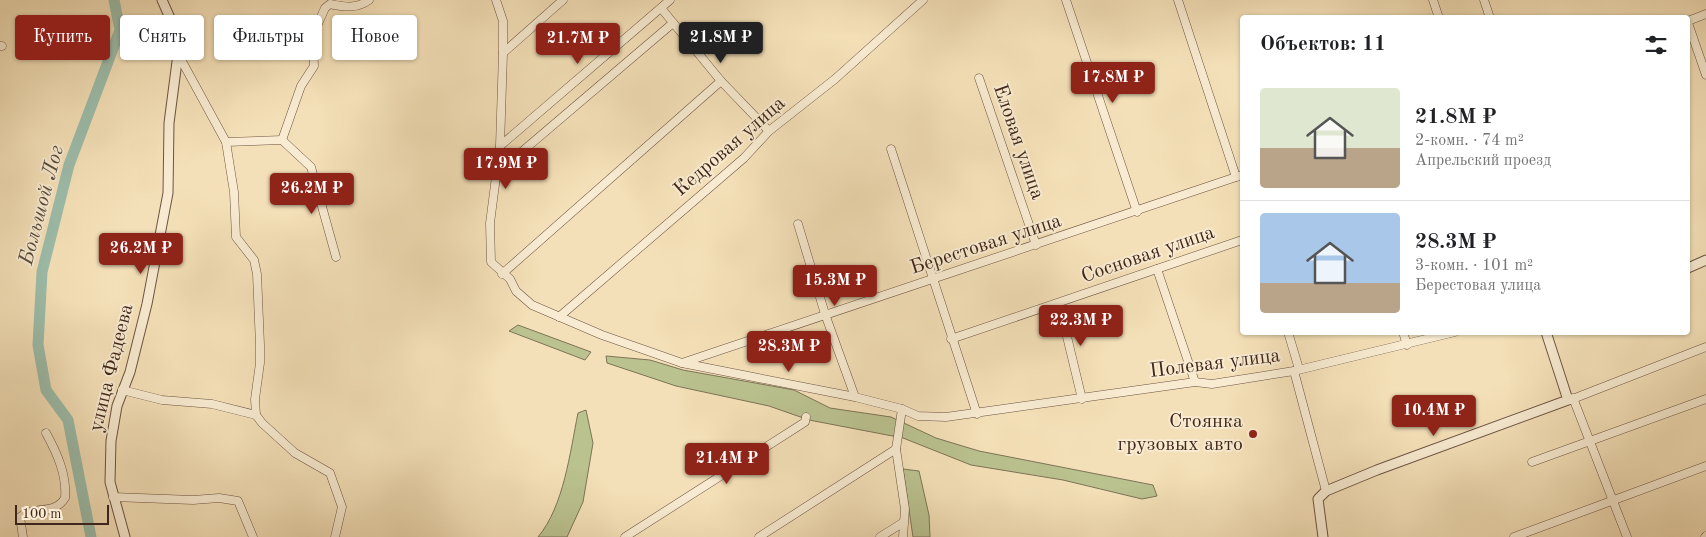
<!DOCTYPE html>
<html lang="ru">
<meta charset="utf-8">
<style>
body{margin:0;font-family:"Old Standard TT",serif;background:#f2f2f2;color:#202124;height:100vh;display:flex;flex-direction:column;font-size:19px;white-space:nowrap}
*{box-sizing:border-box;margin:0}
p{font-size:16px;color:#757577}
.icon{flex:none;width:28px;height:28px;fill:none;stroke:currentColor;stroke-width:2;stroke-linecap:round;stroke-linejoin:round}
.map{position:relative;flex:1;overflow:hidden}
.panel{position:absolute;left:1240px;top:15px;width:450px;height:320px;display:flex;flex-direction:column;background:#fff;border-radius:5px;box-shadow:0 1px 4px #0004}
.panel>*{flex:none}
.hud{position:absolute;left:15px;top:15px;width:475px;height:45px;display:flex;gap:10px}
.scale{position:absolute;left:15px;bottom:12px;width:94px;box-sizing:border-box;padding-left:5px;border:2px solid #40261b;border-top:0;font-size:14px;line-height:18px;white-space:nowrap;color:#40261b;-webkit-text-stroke:4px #f8ebd1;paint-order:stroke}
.price{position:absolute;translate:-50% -42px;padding:0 11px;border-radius:5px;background:#8f2418;color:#fff;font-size:16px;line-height:32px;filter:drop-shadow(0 1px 2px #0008)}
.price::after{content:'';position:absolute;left:50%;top:30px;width:15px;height:11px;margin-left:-8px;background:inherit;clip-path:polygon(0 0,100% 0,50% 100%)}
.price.active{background:#222;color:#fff}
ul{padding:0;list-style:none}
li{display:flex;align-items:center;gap:15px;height:125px;padding:0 20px}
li+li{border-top:1px solid #e0e0e0}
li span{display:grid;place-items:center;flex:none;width:140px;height:100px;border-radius:5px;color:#555}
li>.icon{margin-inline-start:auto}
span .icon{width:60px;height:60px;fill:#fffc;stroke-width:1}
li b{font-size:21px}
h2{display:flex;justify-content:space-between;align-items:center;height:60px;padding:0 20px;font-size:21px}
.pill{padding:0 18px;border-radius:5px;background:#fff;box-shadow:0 1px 4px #0004;font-size:18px;line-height:45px}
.pill.active{background:#8f2418;color:#fff}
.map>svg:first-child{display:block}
.green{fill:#bac290;stroke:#7d7456}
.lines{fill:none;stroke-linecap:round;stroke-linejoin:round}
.river{stroke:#9cbdab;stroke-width:11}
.minor-casing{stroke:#6d5442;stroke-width:9}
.tertiary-casing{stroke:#6d5442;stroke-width:11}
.minor{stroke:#f8ebd1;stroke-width:8}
.tertiary{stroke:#f8ebd1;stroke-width:9}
.poi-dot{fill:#8f2418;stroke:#f8ebd1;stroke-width:2}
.labels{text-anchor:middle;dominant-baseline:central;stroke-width:4;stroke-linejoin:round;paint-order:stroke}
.street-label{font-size:20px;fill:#40261b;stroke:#f8ebd1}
.poi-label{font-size:20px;fill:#40261b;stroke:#f8ebd1;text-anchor:end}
.water-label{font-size:21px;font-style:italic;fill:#574c3f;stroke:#f8ebd1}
</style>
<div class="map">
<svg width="1706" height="537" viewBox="0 0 1706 537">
<rect width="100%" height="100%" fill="#f4e0b8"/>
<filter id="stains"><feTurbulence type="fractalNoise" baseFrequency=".004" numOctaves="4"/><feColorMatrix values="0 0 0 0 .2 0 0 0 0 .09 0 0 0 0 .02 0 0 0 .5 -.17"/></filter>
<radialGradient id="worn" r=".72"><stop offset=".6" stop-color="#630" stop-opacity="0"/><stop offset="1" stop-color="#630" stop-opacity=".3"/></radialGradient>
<!-- green -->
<g class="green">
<path d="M518,325L591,352L585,360L509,331Z"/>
<path d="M606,356L650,360L683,370L794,390L830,408L891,417L936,438L979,451L1153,485L1157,496L1142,499L1063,480L971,465L903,438L809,420L769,406L676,386L607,363Z"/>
<path d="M586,410L593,443L583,502L567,537H538C564,506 570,452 578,413Z"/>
<path d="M903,469L919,471L929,515L930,537H913Z"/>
</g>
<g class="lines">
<!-- river -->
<path class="river" d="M91,537L68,420L46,390L38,345L42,272L69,165L120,30L114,0"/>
<!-- minor casing -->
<g class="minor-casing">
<g id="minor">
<path d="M496,0L503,21V53L500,146L490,223L491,262L510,279L516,291L532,305L602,335L682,363L855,397L902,409L918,416L946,417L1195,382L1212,384L1294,371L1455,332"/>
<path d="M1066,0L1137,212"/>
<path d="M1178,0L1236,177"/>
<path d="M1433,0L1439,18"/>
<path d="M1484,0L1490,18"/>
<path d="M661,8L721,81L769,131"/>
<path d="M1688,21L1706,14"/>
<path d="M1688,23L1706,75"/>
<path d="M0,46H2"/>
<path d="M503,53L563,0"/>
<path d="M178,54L226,142L234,192L236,237L254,260L257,274L260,345V363L255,399L256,415"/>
<path d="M979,78L1036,245"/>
<path d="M226,142L282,140"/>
<path d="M500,146L670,0"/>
<path d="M891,149L977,414"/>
<path d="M505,166L673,23"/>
<path d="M798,224L825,314L855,397"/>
<path d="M336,257L311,167L282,140L301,86L314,66L313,47L316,28L325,8L330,4C344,7 357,9 369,0"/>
<path d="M1157,269L1195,382"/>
<path d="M502,274L721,81"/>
<path d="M1056,304L1063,320L1082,399"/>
<path d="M559,317L744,158L769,131L835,79L923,0"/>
<path d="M1288,332L1299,369"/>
<path d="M1403,332L1407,345"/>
<path d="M951,339L1242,240"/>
<path d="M682,363L1242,175"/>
<path d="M1294,371L1326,491"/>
<path d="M122,390L162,400L212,404L256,415L262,423L295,453L330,473L342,507L335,537"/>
<path d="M1573,398L1627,537"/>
<path d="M1570,400L1706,347"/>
<path d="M896,449L905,509L903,537"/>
<path d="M1532,462L1706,399"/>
<path d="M113,497L193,500L219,498L238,501L253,537"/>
<path d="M23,537L20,517C33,505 54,516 65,498C67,475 57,453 46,433"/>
<path d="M625,537L805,422L806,417"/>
<path d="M759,537L896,449L902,409"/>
<path d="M880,537L904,522"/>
<path d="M1514,537L1706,466"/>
<path d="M1705,537L1706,536"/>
</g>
</g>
<!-- tertiary casing -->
<g class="tertiary-casing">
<g id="tertiary">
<path d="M1688,268L1706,260"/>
<path d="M125,537L110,482L111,441L117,406L130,372L147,304L168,193L169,123L178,54L174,27L162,0"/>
<path d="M1323,537L1318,499L1326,491L1377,470L1568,400L1546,332"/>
</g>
</g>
<!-- minor -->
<use href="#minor" class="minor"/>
<!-- tertiary -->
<use href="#tertiary" class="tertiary"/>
</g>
<!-- markers -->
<circle class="poi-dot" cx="1253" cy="434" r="5"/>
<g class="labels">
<!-- street labels -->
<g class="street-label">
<text transform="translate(1018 142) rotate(71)">Еловая улица</text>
<text transform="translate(730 147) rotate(-41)">Кедровая улица</text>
<text transform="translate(986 245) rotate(-18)">Берестовая улица</text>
<text transform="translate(1148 255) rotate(-19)">Сосновая улица</text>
<text transform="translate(1215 364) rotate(-7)">Полевая улица</text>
<text transform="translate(112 368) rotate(-76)">улица Фадеева</text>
</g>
<!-- poi labels -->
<g class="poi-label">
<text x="1243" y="422">Стоянка<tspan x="1243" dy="23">грузовых авто</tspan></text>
</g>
<!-- water labels -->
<g class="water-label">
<text transform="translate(42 205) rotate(-75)">Большой Лог</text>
</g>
</g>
<rect width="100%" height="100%" filter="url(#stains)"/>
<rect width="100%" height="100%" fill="url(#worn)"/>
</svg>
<div class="scale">100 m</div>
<b class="price active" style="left:721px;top:64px">21.8M ₽</b>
<b class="price" style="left:578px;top:65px">21.7M ₽</b>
<b class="price" style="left:1113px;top:104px">17.8M ₽</b>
<b class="price" style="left:506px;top:190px">17.9M ₽</b>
<b class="price" style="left:312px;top:215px">26.2M ₽</b>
<b class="price" style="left:141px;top:275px">26.2M ₽</b>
<b class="price" style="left:835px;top:307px">15.3M ₽</b>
<b class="price" style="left:1081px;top:347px">22.3M ₽</b>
<b class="price" style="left:789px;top:373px">28.3M ₽</b>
<b class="price" style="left:1434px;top:437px">10.4M ₽</b>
<b class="price" style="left:727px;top:485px">21.4M ₽</b>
<div class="hud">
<a class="pill active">Купить</a>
<a class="pill">Снять</a>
<a class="pill">Фильтры</a>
<a class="pill">Новое</a>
</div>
<section class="panel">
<h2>Объектов: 11<svg class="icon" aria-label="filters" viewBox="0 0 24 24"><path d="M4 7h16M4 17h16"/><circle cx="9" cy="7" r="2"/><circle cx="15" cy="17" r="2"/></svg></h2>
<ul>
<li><span style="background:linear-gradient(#dfe7d0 60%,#b9a48a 0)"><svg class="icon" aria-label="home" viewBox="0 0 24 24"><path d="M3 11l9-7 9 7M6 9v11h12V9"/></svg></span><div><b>21.8M ₽</b><p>2-комн. · 74 m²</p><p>Апрельский проезд</p></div></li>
<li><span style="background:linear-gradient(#a9c7e8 70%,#b9a48a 0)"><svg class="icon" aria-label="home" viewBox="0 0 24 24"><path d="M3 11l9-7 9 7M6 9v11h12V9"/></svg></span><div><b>28.3M ₽</b><p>3-комн. · 101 m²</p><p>Берестовая улица</p></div></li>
</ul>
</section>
</div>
